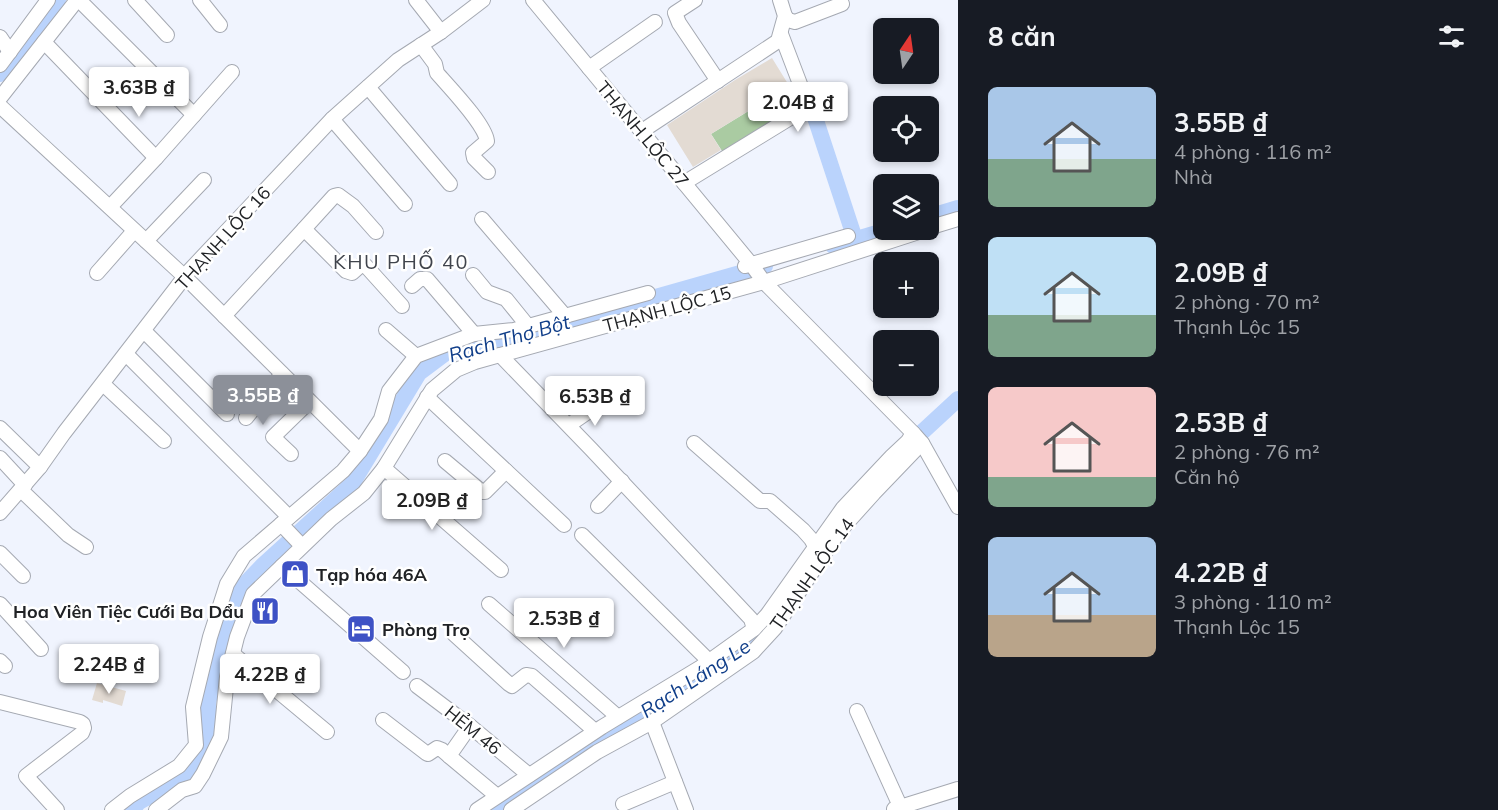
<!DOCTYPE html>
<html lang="vi">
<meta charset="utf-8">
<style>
body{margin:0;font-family:Mulish,sans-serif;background:#242831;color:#f1f3f6;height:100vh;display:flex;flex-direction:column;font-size:22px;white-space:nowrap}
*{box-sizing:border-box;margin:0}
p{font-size:20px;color:#9ea1a6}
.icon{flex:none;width:33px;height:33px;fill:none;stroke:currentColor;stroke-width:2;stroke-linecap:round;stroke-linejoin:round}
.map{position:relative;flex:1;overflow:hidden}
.side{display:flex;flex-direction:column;background:#171b24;width:540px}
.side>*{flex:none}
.needle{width:39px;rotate:13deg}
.buttons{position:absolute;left:873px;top:18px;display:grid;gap:12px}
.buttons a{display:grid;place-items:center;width:66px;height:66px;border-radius:9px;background:#171b24;box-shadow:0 3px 9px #0003;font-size:30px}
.price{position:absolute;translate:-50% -51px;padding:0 14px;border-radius:6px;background:#fff;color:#222;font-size:20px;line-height:39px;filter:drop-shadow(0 2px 3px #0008)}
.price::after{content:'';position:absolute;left:50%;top:36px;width:18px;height:14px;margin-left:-9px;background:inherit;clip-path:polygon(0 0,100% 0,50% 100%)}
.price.selected{background:#8c9099;color:#fff}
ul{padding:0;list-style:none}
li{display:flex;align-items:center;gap:18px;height:150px;padding:0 30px}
li span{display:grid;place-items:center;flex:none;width:168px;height:120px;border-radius:9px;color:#555}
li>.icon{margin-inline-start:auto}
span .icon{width:72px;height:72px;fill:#fffc;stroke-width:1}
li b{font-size:26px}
h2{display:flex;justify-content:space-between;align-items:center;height:72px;padding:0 30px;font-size:26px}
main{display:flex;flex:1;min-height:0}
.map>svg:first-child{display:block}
.green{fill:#aacba2}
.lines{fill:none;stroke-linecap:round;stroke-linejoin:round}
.river{stroke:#bad3fc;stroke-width:16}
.building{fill:#e3dbd3}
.minor-casing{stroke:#a5a9b2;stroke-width:16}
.minor{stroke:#fff;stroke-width:14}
.labels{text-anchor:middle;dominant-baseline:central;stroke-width:5;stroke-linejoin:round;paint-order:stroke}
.street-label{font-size:18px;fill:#202225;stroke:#fff}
.poi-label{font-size:18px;font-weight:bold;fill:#202225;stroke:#fff;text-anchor:start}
.neighbourhood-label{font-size:20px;letter-spacing:1.5px;fill:#40444c;stroke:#fff}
.water-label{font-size:20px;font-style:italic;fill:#103e89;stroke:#fff}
</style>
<main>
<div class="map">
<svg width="958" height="810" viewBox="0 0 958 810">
<rect width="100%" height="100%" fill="#f0f4fe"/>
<!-- green -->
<path class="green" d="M765,101L778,122L724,154L711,134Z"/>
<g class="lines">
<!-- river -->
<g class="river">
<path d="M0,74L58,0"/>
<path d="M806,90L855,239"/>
<path d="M928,217L958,208"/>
<path d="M833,246L887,230"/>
<path d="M906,447L958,399"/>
<path d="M132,810L139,802L181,779L200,763L208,742V704L220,642L238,591L262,566L352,484L419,373L447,352L490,344L765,266"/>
<path d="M491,810L751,642L775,617L785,602"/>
</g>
</g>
<!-- building -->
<g class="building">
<path d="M772,58L793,92L798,103L775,117L765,101L711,134L721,150L693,167L667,125L735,80Z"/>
<path d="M97,683L126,691L122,706L103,700V703L92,700Z"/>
</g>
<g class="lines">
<!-- minor casing -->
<g class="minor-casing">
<g id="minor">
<path d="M79,0L194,115"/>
<path d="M135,0L167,35"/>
<path d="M200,0L220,25"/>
<path d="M416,0L441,32"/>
<path d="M533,0L751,264L764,282L915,435L922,443L958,507"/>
<path d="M695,0L675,13L679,23L718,81"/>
<path d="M785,16L788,20L795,22L842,4L840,0"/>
<path d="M0,37L10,52"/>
<path d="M44,42L156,158L232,72"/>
<path d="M421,45L435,64L437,73C450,88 485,124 487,141L473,153L474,158L488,172"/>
<path d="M0,65L48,0"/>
<path d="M589,68L655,22"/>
<path d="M368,87L450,184"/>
<path d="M0,98L77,0"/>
<path d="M0,106L185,277L360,451"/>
<path d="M332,119L405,204"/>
<path d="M642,131L778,41L785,16L780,0"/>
<path d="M684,183L808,107V105L781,34"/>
<path d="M110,207L156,158"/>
<path d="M482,219L565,316"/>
<path d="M928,228L958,219"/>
<path d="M304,229L334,196L338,195L353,206L376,232"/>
<path d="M146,241L204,180"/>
<path d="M745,266L848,236"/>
<path d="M97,273L134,231"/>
<path d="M473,275L487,292L506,299L527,325"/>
<path d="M412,286L420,279H427L474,334"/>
<path d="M224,316L304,229L346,271L352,273L361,265H365L402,306"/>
<path d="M386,330L416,356"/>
<path d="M144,331L227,414"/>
<path d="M126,354L289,517"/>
<path d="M103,384L164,441"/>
<path d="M427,397L564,525"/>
<path d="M246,418L282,374"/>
<path d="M569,425L611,396H616L619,401"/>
<path d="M0,428L40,467"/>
<path d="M694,443L760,501H770L803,530L811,539L815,546"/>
<path d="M291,454L273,437L309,402"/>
<path d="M0,458L25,485"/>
<path d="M445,461L482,492H485L506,471"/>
<path d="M384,468L501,570"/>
<path d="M21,490L68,535L86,547"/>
<path d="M598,506L622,481"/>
<path d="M0,513L40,467L64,433L190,270L332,119L398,60L441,32L483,0"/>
<path d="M281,524L302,546"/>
<path d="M582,535L709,661"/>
<path d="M0,553L23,576"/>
<path d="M282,566L403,672"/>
<path d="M0,604L41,649"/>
<path d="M489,604L618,717"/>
<path d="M754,629L767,615L843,508L892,456L908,441L913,433"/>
<path d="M454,634L509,684L512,686L526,675L532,676L595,731"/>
<path d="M233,654L327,732"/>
<path d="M0,661L5,666"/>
<path d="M417,686L470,726L529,775"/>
<path d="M0,702L80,722L83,724L84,728L82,733L26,776L57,810"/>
<path d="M857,711L900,806"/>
<path d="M383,720L426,753L428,754L437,748L442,750L449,756"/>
<path d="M652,722L686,810"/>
<path d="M470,726L449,756L497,796"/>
<path d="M623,804L675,782"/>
<path d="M894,809L958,789"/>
<path d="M112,810L130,796L179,766L196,745L193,707L210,637L227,584L244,556L343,471L360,451L381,419L389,391L416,356L474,334L514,330L648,293"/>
<path d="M156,810L182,790L195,786L203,774L221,737L227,677L237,637L253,594L331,519L364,493L384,468L432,390L456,370L475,362L764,282L925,230"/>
<path d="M477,810L602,727L701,667L754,629L751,619L591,449L500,355"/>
<path d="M511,810L597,752L652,722L753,652L775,628L838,533L874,493L922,443"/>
</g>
</g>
<!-- minor -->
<use href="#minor" class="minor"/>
</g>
<!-- icons -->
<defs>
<g id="shop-square" transform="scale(1.5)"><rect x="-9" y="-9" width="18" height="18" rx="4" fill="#3e52c5" stroke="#fff"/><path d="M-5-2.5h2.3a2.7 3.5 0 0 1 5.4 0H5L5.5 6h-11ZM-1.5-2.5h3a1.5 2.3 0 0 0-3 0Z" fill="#fff"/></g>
<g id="restaurant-square" transform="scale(1.5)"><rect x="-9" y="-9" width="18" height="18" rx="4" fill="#3e52c5" stroke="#fff"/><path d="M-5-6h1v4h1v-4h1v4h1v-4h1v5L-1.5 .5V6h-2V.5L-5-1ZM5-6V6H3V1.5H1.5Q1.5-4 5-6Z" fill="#fff"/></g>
<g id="hotel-square" transform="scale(1.5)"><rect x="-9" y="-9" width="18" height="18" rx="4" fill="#3e52c5" stroke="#fff"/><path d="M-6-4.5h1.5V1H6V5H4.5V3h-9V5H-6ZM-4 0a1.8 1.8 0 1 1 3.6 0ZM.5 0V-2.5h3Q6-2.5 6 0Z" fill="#fff"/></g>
</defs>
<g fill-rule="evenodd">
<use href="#shop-square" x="295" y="574"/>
<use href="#restaurant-square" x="265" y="611"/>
<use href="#hotel-square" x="361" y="629"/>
</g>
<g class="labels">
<!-- street labels -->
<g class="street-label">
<text transform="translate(643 134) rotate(50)">THẠNH LỘC 27</text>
<text transform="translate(223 238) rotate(-48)">THẠNH LỘC 16</text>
<text transform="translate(667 309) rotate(-15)">THẠNH LỘC 15</text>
<text transform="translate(812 574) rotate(-55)">THẠNH LỘC 14</text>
<text transform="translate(473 730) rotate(39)">HẺM 46</text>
</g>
<!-- poi labels -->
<g class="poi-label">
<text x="316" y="574">Tạp hóa 46A</text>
<text x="244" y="611" text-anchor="end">Hoa Viên Tiệc Cưới Ba Dẩu</text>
<text x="382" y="629">Phòng Trọ</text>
</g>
<!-- neighbourhood labels -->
<g class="neighbourhood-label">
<text x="401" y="261">KHU PHỐ 40</text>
</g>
<!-- water labels -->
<g class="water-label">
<text transform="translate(509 338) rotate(-16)">Rạch Thợ Bột</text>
<text transform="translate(695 678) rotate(-33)">Rạch Láng Le</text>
</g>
</g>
</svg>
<div class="buttons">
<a><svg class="needle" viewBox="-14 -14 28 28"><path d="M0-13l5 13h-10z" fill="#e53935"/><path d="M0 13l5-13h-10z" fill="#9ea1a6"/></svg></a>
<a><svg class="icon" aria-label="locate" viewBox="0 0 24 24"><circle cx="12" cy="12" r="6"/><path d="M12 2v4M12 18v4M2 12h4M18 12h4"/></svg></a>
<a><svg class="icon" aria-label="layers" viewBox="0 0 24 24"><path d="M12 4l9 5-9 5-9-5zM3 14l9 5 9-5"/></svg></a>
<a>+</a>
<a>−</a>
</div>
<b class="price" style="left:139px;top:118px">3.63B ₫</b>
<b class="price" style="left:798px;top:133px">2.04B ₫</b>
<b class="price selected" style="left:263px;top:426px">3.55B ₫</b>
<b class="price" style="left:595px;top:427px">6.53B ₫</b>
<b class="price" style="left:432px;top:531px">2.09B ₫</b>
<b class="price" style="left:564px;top:649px">2.53B ₫</b>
<b class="price" style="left:109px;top:695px">2.24B ₫</b>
<b class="price" style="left:270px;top:705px">4.22B ₫</b>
</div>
<section class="side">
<h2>8 căn<svg class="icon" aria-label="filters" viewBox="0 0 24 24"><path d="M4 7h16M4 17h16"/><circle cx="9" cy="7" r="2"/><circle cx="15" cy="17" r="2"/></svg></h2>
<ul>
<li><span style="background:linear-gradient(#a9c7e8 60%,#7fa58c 0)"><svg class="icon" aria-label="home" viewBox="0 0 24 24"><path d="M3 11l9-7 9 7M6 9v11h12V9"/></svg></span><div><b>3.55B ₫</b><p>4 phòng · 116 m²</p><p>Nhà</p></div></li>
<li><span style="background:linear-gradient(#bfe0f5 65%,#7fa58c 0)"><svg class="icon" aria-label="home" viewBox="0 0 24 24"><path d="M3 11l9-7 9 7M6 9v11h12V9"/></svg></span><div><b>2.09B ₫</b><p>2 phòng · 70 m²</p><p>Thạnh Lộc 15</p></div></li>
<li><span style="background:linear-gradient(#f6c9c9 75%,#7fa58c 0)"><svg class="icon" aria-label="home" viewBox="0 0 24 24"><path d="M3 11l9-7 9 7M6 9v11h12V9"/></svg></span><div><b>2.53B ₫</b><p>2 phòng · 76 m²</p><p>Căn hộ</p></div></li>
<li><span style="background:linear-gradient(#a9c7e8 65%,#b9a48a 0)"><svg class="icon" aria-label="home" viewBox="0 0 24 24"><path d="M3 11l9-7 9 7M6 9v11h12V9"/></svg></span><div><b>4.22B ₫</b><p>3 phòng · 110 m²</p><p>Thạnh Lộc 15</p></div></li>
</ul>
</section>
</main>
